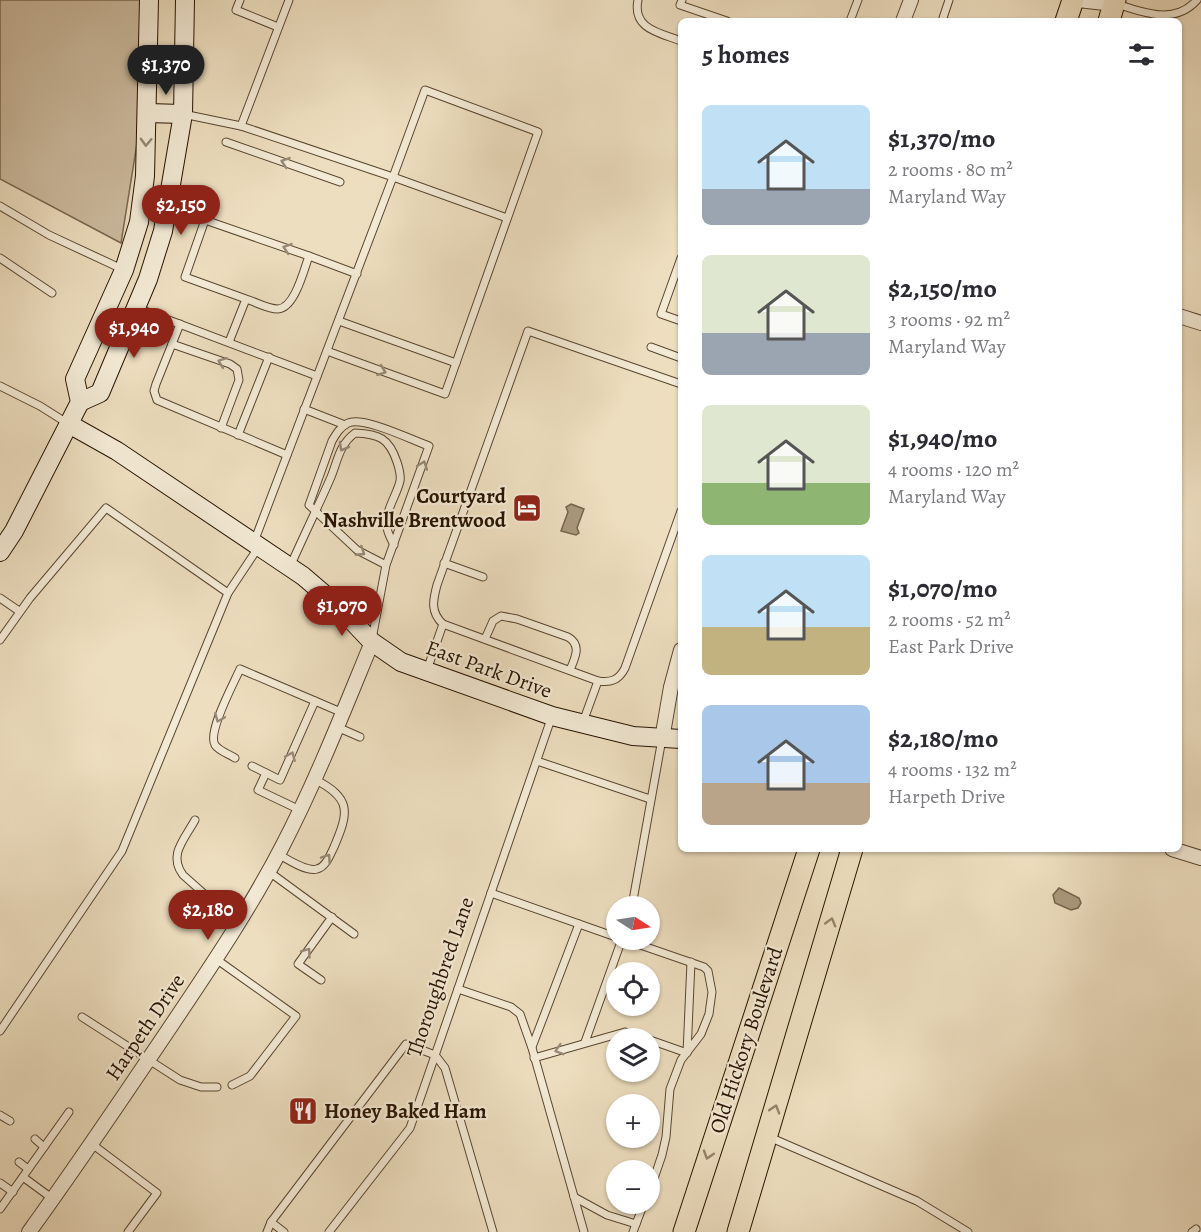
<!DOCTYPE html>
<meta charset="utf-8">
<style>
body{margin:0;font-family:Alegreya,serif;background:#f7f7f7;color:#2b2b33;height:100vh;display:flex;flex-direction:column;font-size:22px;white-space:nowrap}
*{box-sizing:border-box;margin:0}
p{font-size:20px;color:#7c7c81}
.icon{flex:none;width:33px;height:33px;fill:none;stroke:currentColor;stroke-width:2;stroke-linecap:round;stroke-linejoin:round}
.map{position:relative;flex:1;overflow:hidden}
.panel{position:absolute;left:678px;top:18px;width:504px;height:834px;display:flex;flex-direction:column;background:#fff;border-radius:9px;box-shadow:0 2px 4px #0004}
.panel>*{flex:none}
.needle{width:39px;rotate:102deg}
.fabs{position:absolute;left:606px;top:896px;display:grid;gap:12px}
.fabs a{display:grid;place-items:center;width:54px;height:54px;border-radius:50%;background:#fff;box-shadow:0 2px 4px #0004;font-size:30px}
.price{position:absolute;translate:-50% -51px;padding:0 14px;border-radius:21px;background:#8f2418;color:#fff;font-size:20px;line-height:39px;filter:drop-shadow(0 2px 3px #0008)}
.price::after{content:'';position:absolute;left:50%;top:36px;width:18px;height:14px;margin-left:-9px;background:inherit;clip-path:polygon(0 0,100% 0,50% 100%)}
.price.on{background:#222;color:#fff}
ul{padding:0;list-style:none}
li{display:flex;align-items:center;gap:18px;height:150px;padding:0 24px}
li span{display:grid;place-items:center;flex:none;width:168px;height:120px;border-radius:9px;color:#555}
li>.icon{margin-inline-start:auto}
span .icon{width:72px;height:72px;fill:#fffc;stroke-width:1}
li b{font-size:26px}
h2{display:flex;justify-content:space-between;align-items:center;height:72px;padding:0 24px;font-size:26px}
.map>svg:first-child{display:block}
.green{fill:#ccbb9f;stroke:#7a6750;stroke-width:1.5}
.water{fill:#aa997e;stroke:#76634c;stroke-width:1.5}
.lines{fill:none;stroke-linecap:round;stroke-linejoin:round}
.lane-casing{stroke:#594630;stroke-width:9}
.street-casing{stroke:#594630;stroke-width:16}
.secondary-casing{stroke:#281301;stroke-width:20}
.primary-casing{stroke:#281301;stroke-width:23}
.lane{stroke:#f3ead5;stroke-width:7}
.street{stroke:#f3ead5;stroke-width:14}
.secondary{stroke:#f3ead5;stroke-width:18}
.primary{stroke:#eddebf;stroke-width:21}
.oneway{stroke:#988976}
.oneway2{stroke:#94836a}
.labels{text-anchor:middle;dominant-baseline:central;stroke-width:4.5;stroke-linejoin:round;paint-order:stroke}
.poi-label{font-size:21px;font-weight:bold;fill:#281301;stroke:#f3ead5;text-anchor:end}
.street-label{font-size:21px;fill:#281301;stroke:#f3ead5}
</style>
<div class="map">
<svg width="1201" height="1232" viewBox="0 0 1201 1232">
<rect width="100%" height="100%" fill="#eddebf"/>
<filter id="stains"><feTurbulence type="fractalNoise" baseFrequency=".00333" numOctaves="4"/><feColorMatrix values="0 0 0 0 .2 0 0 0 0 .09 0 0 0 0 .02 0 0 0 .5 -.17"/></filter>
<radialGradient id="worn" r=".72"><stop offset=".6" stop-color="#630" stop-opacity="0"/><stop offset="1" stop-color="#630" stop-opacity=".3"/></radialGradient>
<!-- green -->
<path class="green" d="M0,0H145L147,81L121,243L0,179Z"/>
<!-- water -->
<g class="water">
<path d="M571,504L584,509L577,528L579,533L576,535L561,531L568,512L566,507Z"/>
<path d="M1059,888L1079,898L1081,903L1078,908L1071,910L1055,903L1053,895Z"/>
</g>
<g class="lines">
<!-- lane casing -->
<g class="lane-casing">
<g id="lane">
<path d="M240,0L236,10L278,27"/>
<path d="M638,0C632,29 660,33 681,41"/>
<path d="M682,0L680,5L727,21"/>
<path d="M1117,4C1144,13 1175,25 1197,0"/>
<path d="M850,21L858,0"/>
<path d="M942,21L949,0"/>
<path d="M183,114L241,126L393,177L254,542"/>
<path d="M241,126L289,0"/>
<path d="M226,142L340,182"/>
<path d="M0,206L49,235L122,269"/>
<path d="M309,256L357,274"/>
<path d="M0,258L52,293"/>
<path d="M681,258L661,314L681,321"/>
<path d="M137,308L317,376"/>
<path d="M339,321L456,363"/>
<path d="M180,324L156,384L154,391L157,400L287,455"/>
<path d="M229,342L246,299C256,302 267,309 278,309C295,308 304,269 309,256L205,220L185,277L246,299"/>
<path d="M172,344L230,364L237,369L239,380L221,428"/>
<path d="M651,347L681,358"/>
<path d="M327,351L445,394L538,132L425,90L393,177L507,218"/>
<path d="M681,384L528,331L437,585C433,600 430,612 443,624L598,681C611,683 619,680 625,668L681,511"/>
<path d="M0,386L40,406L67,423"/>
<path d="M304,409L345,425"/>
<path d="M238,435L269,357"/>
<path d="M444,563L483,577"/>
<path d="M290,567C303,537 318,507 331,477C338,460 339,445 355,433C379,434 389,438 397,462C399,468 401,475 400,481C397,495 384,512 387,527C387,532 391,539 394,545"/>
<path d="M0,598L19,611"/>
<path d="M372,639L386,565L429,446C412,440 363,416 348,423C340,427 336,434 332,441L309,505L357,550L386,565"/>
<path d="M485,639L493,621L501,616L517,619L568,637C582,645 575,658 570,670"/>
<path d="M0,640L30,598L106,508L228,593"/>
<path d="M427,670L443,624"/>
<path d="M315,701L343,713"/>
<path d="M583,722L598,681"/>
<path d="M337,727L360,737"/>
<path d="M235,758C229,754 219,751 215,745C207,732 234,683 240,669L315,701L280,780L252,766"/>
<path d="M537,761L650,799"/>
<path d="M266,773L258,790L300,810"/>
<path d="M195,820C184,840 168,855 183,875L237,923"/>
<path d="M278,854C287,859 306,872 317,869C326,867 330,855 334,847C349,812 352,798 314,779"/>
<path d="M268,871L354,934"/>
<path d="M491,893L616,937"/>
<path d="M632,906L662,739"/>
<path d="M623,939L704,967L708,971L712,992L709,1014L701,1034L681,1060L670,1089L666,1137L662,1155L650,1190"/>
<path d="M216,959L296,1016L250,1076L232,1085"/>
<path d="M321,980L298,964L332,917"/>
<path d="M458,989L511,1007L520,1014L532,1048L584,1232"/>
<path d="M82,1017L180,1080L201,1087H217"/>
<path d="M0,1031L122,851L228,593L258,548"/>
<path d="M650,1040L687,1053L691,962"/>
<path d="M585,1042L622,939"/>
<path d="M532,1047L579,924"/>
<path d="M534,1058L625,1032L643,1038"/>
<path d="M0,1115L10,1121"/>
<path d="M769,1137L917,1201L968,1232"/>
<path d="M35,1139L44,1147"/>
<path d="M92,1144L157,1193L128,1232"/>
<path d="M19,1162L28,1169"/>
<path d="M23,1177L53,1199"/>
<path d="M0,1183L13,1192"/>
<path d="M574,1197L607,1215L636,1224"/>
<path d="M0,1209L69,1112"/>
<path d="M271,1222L284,1232"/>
<path d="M267,1232L271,1222L406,1044L435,1055L445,1068L493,1232"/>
<path d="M329,1232L410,1128L552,716"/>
<path d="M633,1232L644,1203"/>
<path d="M1192,1232L1196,1229"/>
</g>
</g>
<!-- street casing -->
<g class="street-casing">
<g id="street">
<path d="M1078,0L1114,4"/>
<path d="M903,21L911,0"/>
<path d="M1179,316L1201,323"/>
<path d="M662,739L671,687L681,650"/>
<path d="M1172,849L1201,858"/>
<path d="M29,1232C79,1163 126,1093 173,1023C212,965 251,907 283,845C317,779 344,710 372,642"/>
</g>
</g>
<!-- secondary casing -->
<g class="secondary-casing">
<g id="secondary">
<path d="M147,113L183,114"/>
<path d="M80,402L100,393L148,279L163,231L183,114L185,0"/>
<path d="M69,424L117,451L303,576L338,606L372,642L401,662L552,716L633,736L681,739"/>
<path d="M0,552L14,531L80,402L75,379L124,270L139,222L145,176L149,0"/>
</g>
</g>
<!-- primary casing -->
<g class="primary-casing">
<g id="primary">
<path d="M1066,21L1073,0"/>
<path d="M1109,21L1115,0"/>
<path d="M684,1232L809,849"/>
<path d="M738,1232L852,849"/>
</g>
</g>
<!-- lane -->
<use href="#lane" class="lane"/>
<!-- street -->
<use href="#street" class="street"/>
<!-- secondary -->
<use href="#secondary" class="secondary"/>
<!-- primary -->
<use href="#primary" class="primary"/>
</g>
<!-- one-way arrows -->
<defs><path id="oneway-chevron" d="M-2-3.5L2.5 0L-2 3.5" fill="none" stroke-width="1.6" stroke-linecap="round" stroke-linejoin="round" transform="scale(1.5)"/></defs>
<g class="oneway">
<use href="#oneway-chevron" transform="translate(146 142) rotate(92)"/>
<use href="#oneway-chevron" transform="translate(285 162) rotate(-161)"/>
<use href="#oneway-chevron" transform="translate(287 248) rotate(-161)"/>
<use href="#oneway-chevron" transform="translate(222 362) rotate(-159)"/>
<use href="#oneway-chevron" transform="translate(382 371) rotate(20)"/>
<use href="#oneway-chevron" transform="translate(343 447) rotate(119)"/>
<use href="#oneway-chevron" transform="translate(423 465) rotate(-70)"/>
<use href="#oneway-chevron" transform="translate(361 552) rotate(33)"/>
<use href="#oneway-chevron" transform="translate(219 718) rotate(113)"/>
<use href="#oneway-chevron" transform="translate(291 756) rotate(-67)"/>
<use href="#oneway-chevron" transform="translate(327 858) rotate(-56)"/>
<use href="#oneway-chevron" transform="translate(307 952) rotate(-54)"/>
<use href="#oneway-chevron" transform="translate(559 1050) rotate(163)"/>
</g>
<g class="oneway2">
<use href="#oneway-chevron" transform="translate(831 922) rotate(-74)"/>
<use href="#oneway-chevron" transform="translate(775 1109) rotate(-73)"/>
<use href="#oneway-chevron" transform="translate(708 1155) rotate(108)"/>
</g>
<!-- icons -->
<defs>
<g id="hotel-square" transform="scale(1.5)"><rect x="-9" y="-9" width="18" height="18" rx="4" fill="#8f2418" stroke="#f3ead5"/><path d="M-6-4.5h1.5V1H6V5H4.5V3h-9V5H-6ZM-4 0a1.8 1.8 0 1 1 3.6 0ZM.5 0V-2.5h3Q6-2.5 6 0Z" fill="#fff"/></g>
<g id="restaurant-square" transform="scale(1.5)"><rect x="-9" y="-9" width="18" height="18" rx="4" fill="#8f2418" stroke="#f3ead5"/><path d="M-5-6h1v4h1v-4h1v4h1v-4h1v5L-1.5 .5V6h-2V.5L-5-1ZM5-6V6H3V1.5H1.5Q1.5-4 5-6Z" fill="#fff"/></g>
</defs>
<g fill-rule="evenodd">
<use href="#hotel-square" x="527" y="508"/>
<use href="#restaurant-square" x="303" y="1111"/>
</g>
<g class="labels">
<!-- poi labels -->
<g class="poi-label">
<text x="506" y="496">Courtyard<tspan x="506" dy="24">Nashville Brentwood</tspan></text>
<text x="324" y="1111" text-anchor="start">Honey Baked Ham</text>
</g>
<!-- street labels -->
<g class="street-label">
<text transform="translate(489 669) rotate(20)">East Park Drive</text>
<text transform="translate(440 977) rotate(-71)">Thoroughbred Lane</text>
<text transform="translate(145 1027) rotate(-56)">Harpeth Drive</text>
<text transform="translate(746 1040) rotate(-72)">Old Hickory Boulevard</text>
</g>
</g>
<rect width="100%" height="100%" filter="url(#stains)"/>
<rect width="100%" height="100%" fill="url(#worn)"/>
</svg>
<div class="fabs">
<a><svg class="needle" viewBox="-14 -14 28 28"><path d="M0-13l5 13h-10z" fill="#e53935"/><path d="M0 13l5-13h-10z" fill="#7c7c81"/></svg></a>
<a><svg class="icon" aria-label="locate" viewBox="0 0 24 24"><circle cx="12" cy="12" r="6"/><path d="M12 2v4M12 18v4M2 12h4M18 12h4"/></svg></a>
<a><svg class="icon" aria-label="layers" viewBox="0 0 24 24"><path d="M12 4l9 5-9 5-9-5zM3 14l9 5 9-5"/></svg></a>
<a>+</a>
<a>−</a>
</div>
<b class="price on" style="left:166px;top:96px">$1,370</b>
<b class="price" style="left:181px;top:236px">$2,150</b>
<b class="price" style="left:134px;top:359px">$1,940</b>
<b class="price" style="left:342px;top:637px">$1,070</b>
<b class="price" style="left:208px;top:941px">$2,180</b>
<section class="panel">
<h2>5 homes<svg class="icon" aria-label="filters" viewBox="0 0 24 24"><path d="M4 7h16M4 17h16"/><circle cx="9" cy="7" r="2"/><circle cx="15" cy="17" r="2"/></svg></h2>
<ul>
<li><span style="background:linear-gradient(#bfe0f5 70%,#9aa5b1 0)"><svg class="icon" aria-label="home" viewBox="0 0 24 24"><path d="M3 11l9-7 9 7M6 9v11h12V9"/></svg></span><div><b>$1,370/mo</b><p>2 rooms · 80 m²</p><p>Maryland Way</p></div></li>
<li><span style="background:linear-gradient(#dfe7d0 65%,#9aa5b1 0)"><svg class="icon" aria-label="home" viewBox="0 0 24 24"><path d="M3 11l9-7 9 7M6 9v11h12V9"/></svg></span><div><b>$2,150/mo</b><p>3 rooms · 92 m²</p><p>Maryland Way</p></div></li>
<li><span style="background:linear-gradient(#dfe7d0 65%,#8fb573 0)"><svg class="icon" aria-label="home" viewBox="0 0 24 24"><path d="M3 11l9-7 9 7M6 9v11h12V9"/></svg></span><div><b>$1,940/mo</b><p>4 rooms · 120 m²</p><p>Maryland Way</p></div></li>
<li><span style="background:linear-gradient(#bfe0f5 60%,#c2b280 0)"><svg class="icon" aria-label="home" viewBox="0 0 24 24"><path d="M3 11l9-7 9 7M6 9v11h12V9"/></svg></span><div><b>$1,070/mo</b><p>2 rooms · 52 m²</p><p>East Park Drive</p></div></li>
<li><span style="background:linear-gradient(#a9c7e8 65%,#b9a48a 0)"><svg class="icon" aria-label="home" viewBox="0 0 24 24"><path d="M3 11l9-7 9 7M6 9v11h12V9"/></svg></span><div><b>$2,180/mo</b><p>4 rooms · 132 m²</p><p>Harpeth Drive</p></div></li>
</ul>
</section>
</div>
